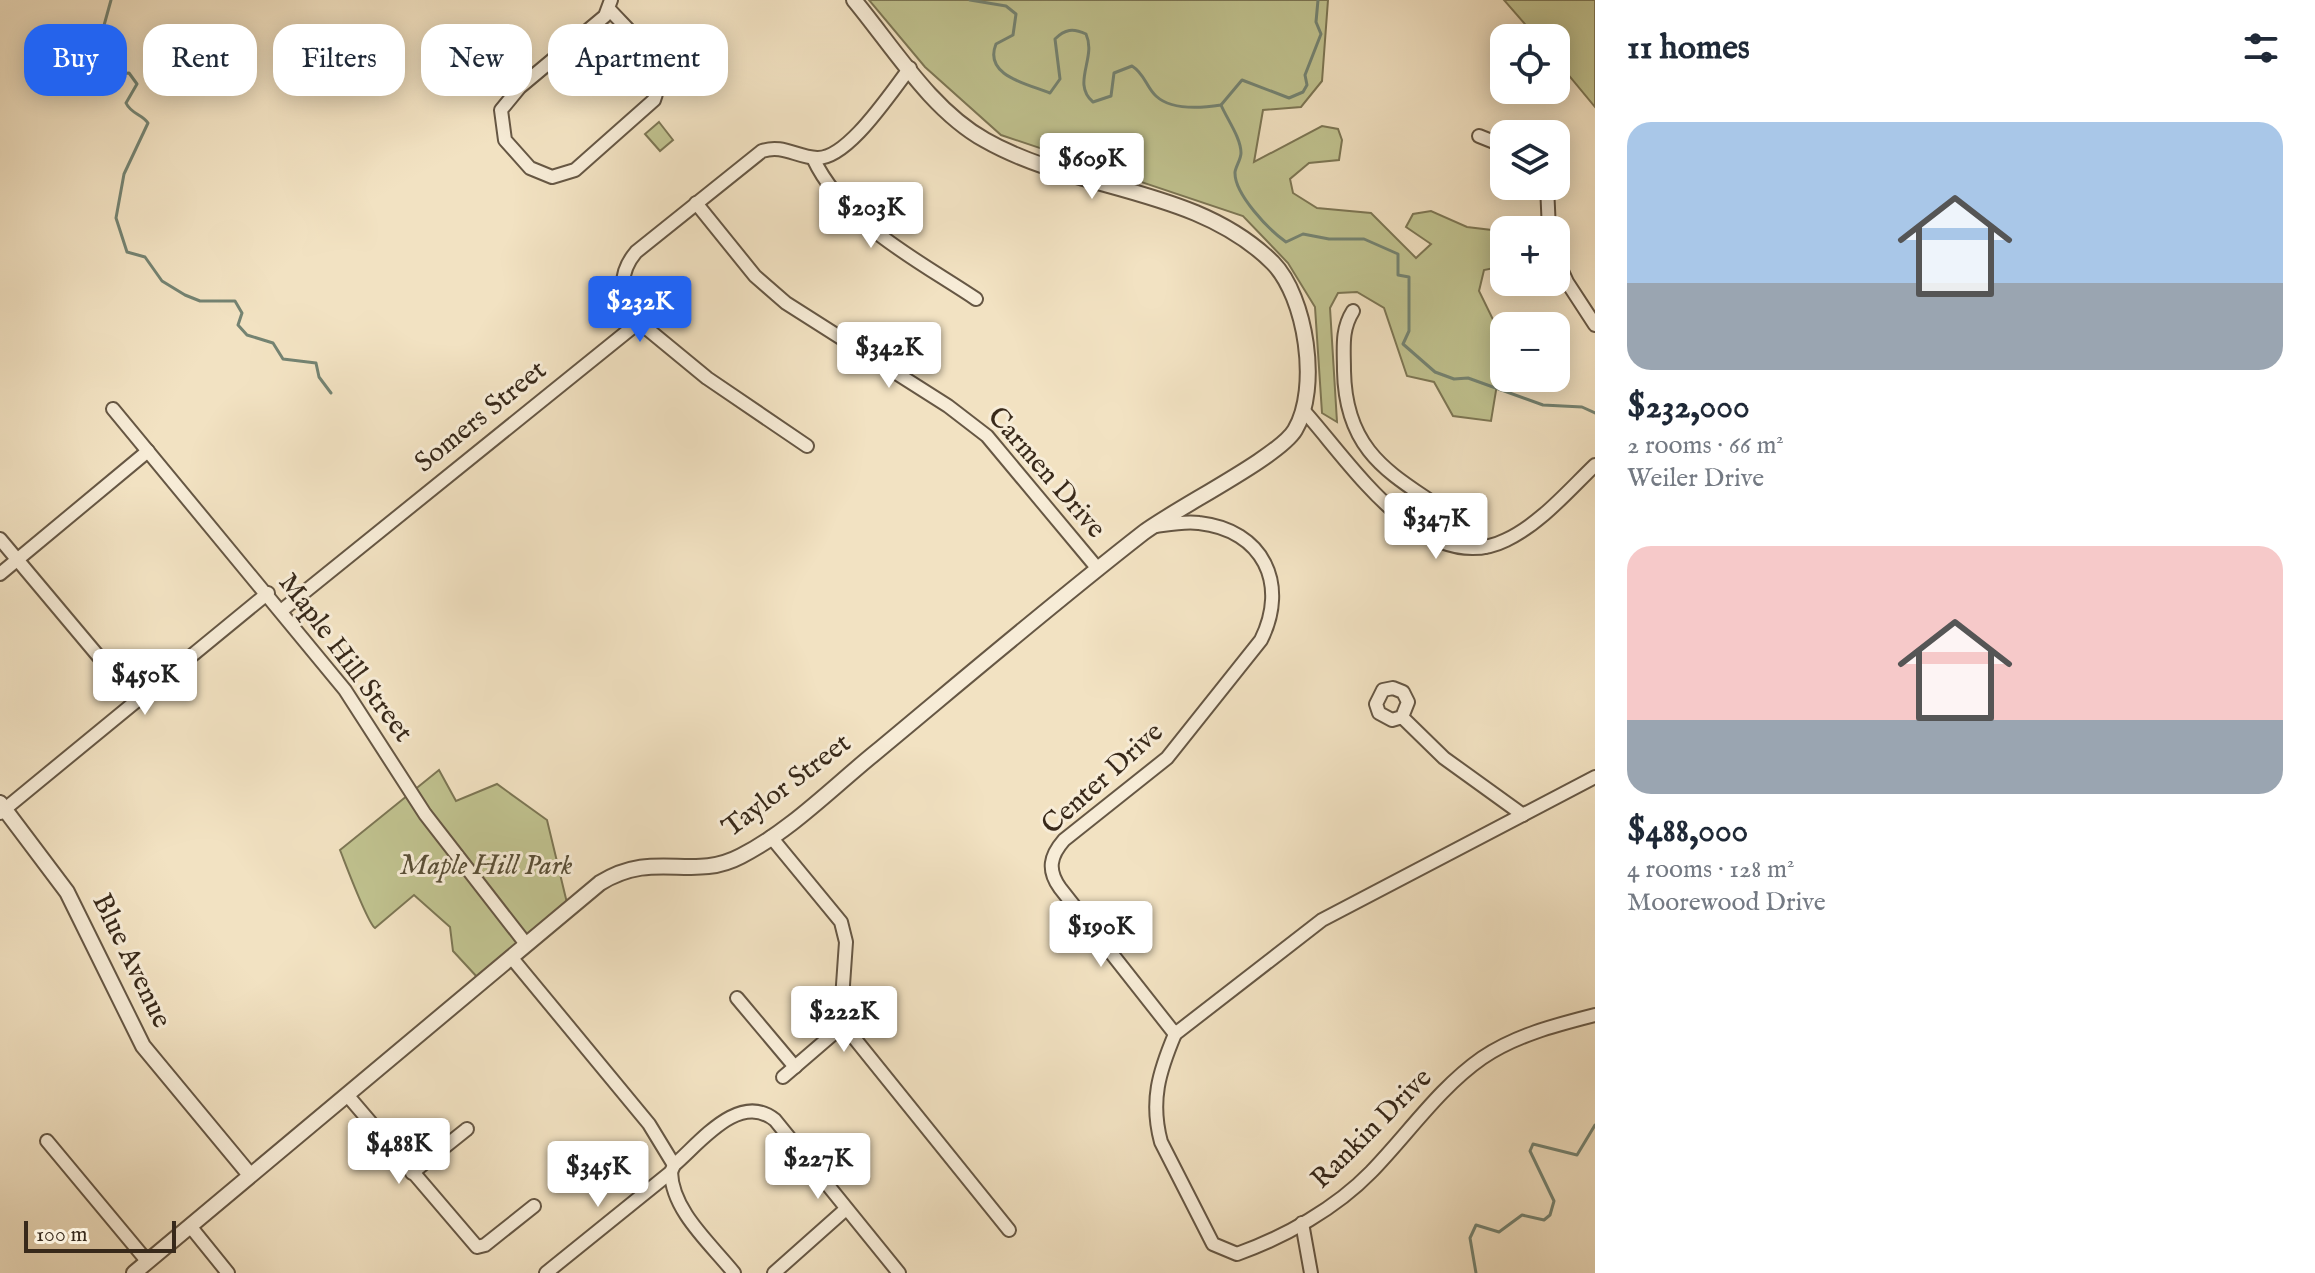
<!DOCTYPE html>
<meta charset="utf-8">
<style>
body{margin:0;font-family:"IM FELL English",serif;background:#f2f2f3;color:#1f2937;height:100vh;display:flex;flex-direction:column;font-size:30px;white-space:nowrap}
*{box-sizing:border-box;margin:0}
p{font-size:26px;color:#747a83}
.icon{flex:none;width:44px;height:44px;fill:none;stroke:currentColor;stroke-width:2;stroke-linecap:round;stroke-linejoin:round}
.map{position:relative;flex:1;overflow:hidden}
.sheet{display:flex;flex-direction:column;background:#fff;width:720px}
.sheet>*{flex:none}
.top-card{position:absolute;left:24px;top:24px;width:760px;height:72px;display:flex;gap:16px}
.buttons{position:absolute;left:1490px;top:24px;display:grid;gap:16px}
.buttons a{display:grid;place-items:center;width:80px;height:80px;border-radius:16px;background:#fff;box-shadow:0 4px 20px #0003;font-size:40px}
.scale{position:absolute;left:24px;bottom:20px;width:152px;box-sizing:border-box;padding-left:8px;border:4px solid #38291a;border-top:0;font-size:22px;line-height:28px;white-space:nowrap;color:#38291a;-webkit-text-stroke:6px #f7ecd7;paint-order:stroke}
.price{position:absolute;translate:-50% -68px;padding:0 18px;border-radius:8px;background:#fff;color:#222;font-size:26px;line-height:52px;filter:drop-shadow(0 2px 4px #0008)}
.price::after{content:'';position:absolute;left:50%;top:48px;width:24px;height:18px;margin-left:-12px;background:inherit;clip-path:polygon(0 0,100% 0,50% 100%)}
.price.current{background:#2563eb;color:#fff}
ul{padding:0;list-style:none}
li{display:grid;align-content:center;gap:16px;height:424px;padding:0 32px}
li span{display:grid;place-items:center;height:248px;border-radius:24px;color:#555}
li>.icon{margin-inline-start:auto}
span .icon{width:144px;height:144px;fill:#fffc;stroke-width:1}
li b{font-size:34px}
h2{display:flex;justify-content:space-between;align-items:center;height:96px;padding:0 32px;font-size:34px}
.pill{padding:0 28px;border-radius:24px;background:#fff;box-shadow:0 4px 20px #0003;font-size:28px;line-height:72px}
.pill.current{background:#2563eb;color:#fff}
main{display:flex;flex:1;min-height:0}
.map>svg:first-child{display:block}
.green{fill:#c0c28f;stroke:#7c7654;stroke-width:2}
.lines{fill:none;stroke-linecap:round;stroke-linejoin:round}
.stream{stroke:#748372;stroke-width:3}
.minor-casing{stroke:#665744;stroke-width:16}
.tertiary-casing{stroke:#665744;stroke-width:18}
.minor{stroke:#f7ecd7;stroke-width:12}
.tertiary{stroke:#f7ecd7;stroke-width:14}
.labels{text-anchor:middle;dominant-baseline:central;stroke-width:6;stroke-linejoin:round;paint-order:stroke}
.street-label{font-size:28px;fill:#38291a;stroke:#f7ecd7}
.park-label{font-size:28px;font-style:italic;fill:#5a4f37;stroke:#f7ecd7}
</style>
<main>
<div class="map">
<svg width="1595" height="1273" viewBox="0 0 1595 1273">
<rect width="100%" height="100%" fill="#f2e2c2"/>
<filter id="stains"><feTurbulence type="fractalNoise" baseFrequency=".0025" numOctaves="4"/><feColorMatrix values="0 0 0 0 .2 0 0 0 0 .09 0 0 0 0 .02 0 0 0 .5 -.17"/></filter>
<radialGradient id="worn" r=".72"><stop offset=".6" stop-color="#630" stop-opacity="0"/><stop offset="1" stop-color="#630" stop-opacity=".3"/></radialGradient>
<!-- green -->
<g class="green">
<path d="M869,0H1328L1322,81L1301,107L1263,110L1254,162L1322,126L1338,129L1342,140L1339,160L1309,163L1290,179L1293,193L1317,208L1371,213L1416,258L1431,244L1406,227L1413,214L1431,211L1467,227L1500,231L1504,238V266L1484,270L1479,291L1504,342L1491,421L1453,416L1434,382L1407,376L1384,308L1357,292L1338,293L1330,308L1337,422L1322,413L1315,307L1288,263L1243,216L1001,135L925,67Z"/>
<path d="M1504,0H1595V107L1556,60V38H1537Z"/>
<path d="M659,122L673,140L660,151L645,134Z"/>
<path d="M439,770L456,801L497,784L547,820L567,903L478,978L453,951L450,927L414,895L375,928C367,922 346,865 340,850Z"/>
</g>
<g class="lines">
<!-- stream -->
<g class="stream">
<path d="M111,0L103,29L107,59L96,80L104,91L116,86L118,74L129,73L137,84L126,103C131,114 142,114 148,123L124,174L116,218L127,252L145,257L162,281L185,295L200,301H235L242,313L238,325L247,335L273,343L283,359L316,363L319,377L331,393"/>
<path d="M970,0L1006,6L1016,14L1013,35L996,44C983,76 1028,84 1050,93L1060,79L1055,39C1065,29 1073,28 1086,34C1097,58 1071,83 1093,102L1111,96L1114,73L1132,66C1145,74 1146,87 1156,96C1172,111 1202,108 1221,105L1242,80L1289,98L1303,92L1307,85L1305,75L1321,34L1316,22L1318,0"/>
<path d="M1221,105C1227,119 1241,138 1241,153C1241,159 1236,166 1235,172C1234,194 1269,230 1286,242L1303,234L1329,239H1364L1398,254V275L1409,277V331L1403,344L1435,372L1454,379L1468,378L1543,405L1582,407L1595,413"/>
<path d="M1476,1273L1470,1238L1476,1225L1499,1232L1522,1215L1544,1220L1550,1215L1554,1201L1530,1151L1533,1144L1577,1155L1595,1125"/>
</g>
<!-- minor casing -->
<g class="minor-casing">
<g id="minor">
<path d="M609,9C632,35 669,62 654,100L575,170L552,177L530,168L505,140L501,110L520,87L605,16L611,0"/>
<path d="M1479,136L1504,146"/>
<path d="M813,158C844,224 918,260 976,299"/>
<path d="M1547,186L1549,230"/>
<path d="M696,203L755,276L786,303L948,406L987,436L1098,569"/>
<path d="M1556,258L1567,282L1595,325"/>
<path d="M1353,311C1341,330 1344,348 1344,371C1346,480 1429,482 1485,547"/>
<path d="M639,322L707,378L807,446"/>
<path d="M113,409L345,690L425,814L526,944"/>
<path d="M1304,411C1350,462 1425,580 1506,540C1540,524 1568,491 1595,465"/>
<path d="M1156,526C1170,524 1185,521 1199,523C1263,530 1289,584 1261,640L1167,758L1064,840C1050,856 1047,870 1060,888L1175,1034L1322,920L1595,777"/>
<path d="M0,539L136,701"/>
<path d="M0,574L148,451"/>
<path d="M281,611L639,322C621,299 616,276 636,252L762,151C783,144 796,157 817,158C848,159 891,92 910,68"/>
<path d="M1402,717L1392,720L1379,713L1376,704L1383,690L1393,688L1403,692L1408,702L1402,717L1444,758L1523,815"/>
<path d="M0,813L268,593"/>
<path d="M771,837L841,922L846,942L840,1028L855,1039L1009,1230"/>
<path d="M511,957L649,1124L674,1165"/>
<path d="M737,998L795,1067"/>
<path d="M1175,1034C1159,1072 1150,1101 1161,1142L1213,1244L1237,1254C1285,1237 1336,1208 1371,1172C1408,1134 1439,1088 1482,1058C1516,1035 1556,1025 1595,1015"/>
<path d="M783,1077L840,1028"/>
<path d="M348,1096L477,1247L485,1245L534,1206"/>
<path d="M47,1141L147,1261"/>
<path d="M671,1172C672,1211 711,1244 734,1273"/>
<path d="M412,1173L467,1129"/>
<path d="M1302,1223L1311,1273"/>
<path d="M190,1226L228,1273"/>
<path d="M546,1273L671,1172L674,1165C700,1143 739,1091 775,1120L899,1273"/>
<path d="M774,1273L846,1209"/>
</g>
</g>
<!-- tertiary casing -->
<g class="tertiary-casing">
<g id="tertiary">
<path d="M0,803L67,892L143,1046L250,1175"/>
<path d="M134,1273L600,883C655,849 692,882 741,856C790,831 832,788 875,753C964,679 1052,604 1143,533C1176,508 1279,457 1295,430C1320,388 1306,297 1273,263C1196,186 1076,192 985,140C931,110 893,47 854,0"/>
</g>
</g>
<!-- minor -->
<use href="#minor" class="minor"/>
<!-- tertiary -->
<use href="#tertiary" class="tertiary"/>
</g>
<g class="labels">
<!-- street labels -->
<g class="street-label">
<text transform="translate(481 417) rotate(-39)">Somers Street</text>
<text transform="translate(1046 473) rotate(49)">Carmen Drive</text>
<text transform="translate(345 658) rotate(53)">Maple Hill Street</text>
<text transform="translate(1103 779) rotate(-42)">Center Drive</text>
<text transform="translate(787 786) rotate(-37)">Taylor Street</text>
<text transform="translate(131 961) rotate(64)">Blue Avenue</text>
<text transform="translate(1372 1129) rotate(-45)">Rankin Drive</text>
</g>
<!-- park labels -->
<g class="park-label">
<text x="486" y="866">Maple Hill Park</text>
</g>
</g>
<rect width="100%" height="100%" filter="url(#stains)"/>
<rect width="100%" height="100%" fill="url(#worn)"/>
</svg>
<div class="buttons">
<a><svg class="icon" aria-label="locate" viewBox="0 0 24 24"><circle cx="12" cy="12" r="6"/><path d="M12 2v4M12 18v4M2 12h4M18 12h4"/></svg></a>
<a><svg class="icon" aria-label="layers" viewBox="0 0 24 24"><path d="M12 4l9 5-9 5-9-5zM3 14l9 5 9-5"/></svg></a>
<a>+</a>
<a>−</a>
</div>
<div class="scale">100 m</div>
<b class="price" style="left:1092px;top:201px">$609K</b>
<b class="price" style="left:871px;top:250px">$203K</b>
<b class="price current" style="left:640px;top:344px">$232K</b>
<b class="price" style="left:889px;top:390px">$342K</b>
<b class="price" style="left:1436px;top:561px">$347K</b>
<b class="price" style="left:145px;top:717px">$450K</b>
<b class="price" style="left:1101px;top:969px">$190K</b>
<b class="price" style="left:844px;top:1054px">$222K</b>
<b class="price" style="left:399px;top:1186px">$488K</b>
<b class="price" style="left:818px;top:1201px">$227K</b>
<b class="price" style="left:598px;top:1209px">$345K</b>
<div class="top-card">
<a class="pill current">Buy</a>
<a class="pill">Rent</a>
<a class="pill">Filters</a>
<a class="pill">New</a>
<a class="pill">Apartment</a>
</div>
</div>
<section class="sheet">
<h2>11 homes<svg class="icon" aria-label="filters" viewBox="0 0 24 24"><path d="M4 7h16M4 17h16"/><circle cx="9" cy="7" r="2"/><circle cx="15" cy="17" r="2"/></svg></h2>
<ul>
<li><span style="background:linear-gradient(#a9c7e8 65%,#9aa5b1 0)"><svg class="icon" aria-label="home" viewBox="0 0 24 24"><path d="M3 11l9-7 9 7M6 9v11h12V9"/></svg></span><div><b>$232,000</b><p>2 rooms · 66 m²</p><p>Weiler Drive</p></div></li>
<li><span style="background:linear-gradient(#f6c9c9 70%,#9aa5b1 0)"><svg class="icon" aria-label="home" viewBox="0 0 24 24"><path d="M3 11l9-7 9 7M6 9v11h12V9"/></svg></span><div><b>$488,000</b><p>4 rooms · 128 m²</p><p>Moorewood Drive</p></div></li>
</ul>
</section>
</main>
